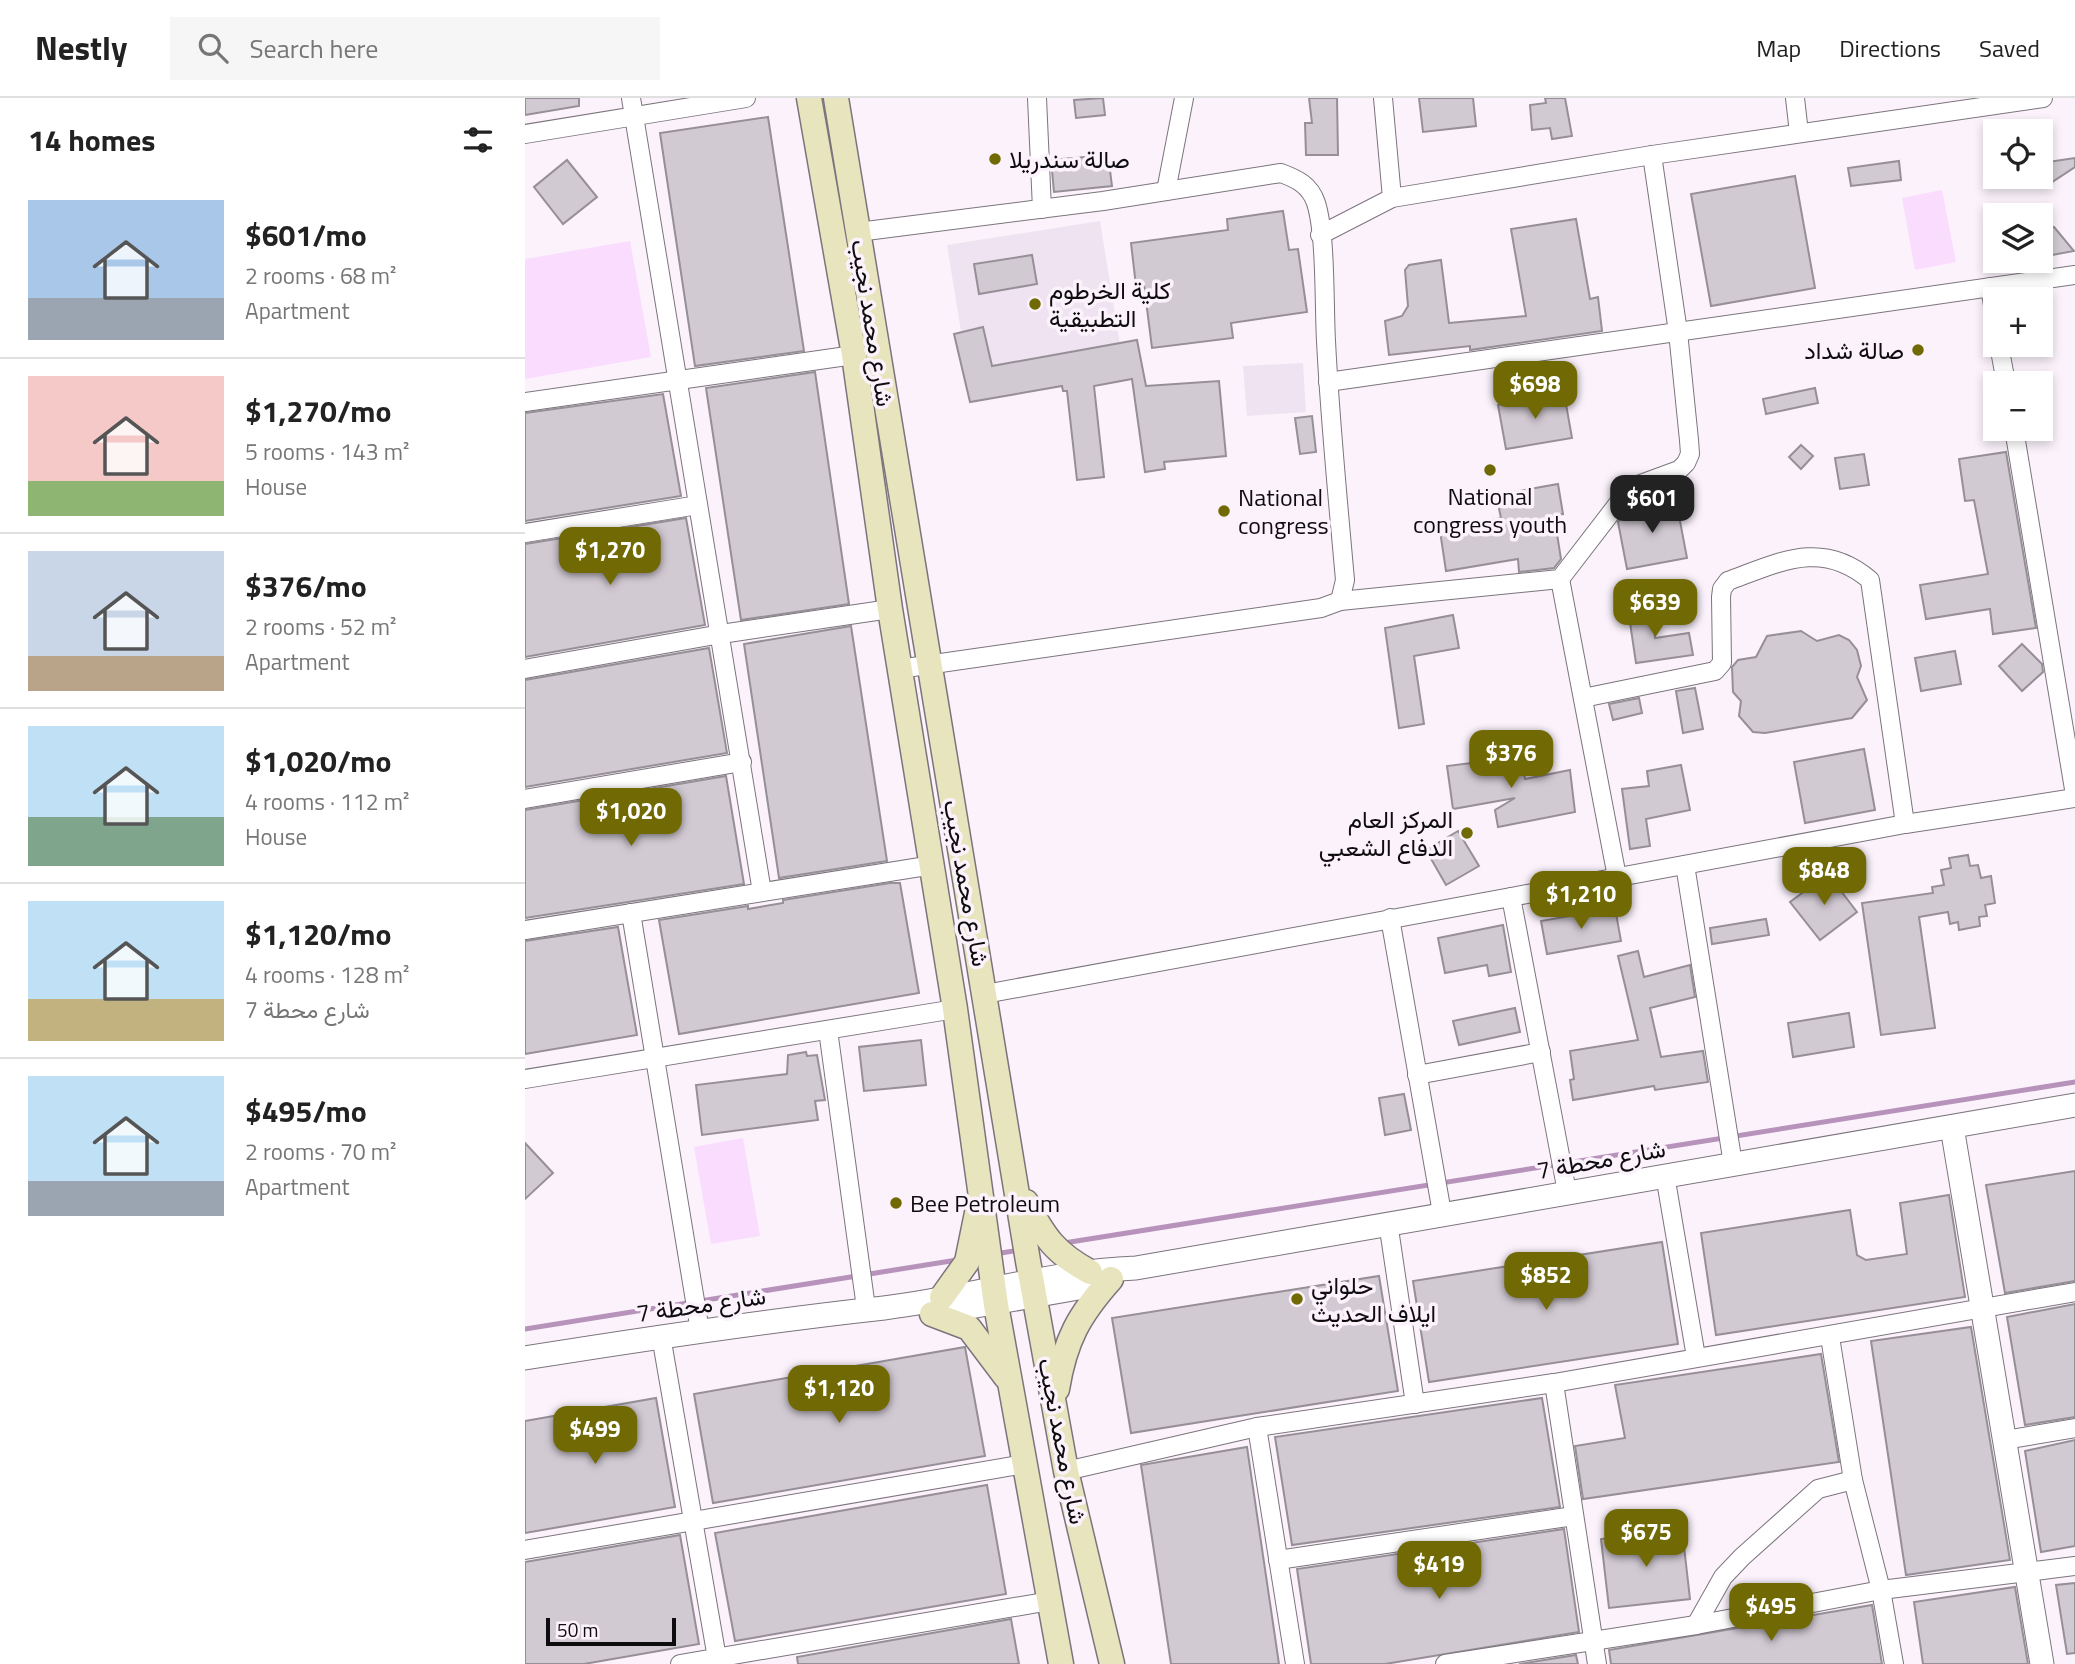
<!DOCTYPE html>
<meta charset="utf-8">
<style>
body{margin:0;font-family:"Titillium Web",Vazirmatn,sans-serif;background:#f6f6f6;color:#222;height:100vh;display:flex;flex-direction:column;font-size:26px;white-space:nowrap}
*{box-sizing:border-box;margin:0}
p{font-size:23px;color:#767676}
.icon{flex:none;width:38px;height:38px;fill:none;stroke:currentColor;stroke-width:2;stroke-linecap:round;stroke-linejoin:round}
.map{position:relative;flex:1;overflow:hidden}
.sheet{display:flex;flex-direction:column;background:#fff;width:525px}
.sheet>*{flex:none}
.controls{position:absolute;left:1458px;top:21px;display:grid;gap:14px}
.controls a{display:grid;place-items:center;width:70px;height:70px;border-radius:0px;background:#fff;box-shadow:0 4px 10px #0003;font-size:35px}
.scale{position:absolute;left:21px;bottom:18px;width:130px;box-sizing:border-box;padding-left:7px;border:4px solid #0e0c0e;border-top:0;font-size:19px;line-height:24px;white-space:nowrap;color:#0e0c0e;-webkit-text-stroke:5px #fbf2fc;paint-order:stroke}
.price{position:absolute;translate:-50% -60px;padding:0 16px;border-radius:14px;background:#716a04;color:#fff;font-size:23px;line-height:46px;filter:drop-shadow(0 2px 4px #0008)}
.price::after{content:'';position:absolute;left:50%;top:42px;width:21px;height:16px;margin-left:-10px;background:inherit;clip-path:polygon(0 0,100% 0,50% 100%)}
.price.active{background:#222;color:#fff}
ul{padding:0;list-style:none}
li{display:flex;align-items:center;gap:21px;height:175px;padding:0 28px}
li+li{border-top:2px solid #e0e0e0}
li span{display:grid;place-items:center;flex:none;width:196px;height:140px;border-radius:0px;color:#555}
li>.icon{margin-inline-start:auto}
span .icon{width:84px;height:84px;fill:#fffc;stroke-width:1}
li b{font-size:30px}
h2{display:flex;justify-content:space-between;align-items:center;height:84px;padding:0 28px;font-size:30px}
header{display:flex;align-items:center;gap:42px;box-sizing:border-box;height:98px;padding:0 35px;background:#fff;border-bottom:2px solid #e0e0e0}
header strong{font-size:33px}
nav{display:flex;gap:38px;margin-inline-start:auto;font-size:24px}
.search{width:490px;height:63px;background:#f6f6f6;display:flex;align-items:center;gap:18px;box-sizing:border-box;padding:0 24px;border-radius:0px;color:#767676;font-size:26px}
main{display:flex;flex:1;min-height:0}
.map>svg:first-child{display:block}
.built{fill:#efe3f1}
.green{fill:#fadcfe}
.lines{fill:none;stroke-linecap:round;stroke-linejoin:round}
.stream{stroke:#b793bb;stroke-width:5}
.building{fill:#d2cad3;stroke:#968f97;stroke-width:2}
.minor-casing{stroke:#7c747d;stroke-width:20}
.tertiary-casing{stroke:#7c747d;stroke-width:25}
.secondary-casing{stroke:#7c747d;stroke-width:27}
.minor{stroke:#fff;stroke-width:18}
.tertiary{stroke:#fff;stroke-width:23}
.secondary{stroke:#e7e4be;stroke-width:24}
.poi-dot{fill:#716a04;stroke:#fbf2fc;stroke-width:2.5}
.labels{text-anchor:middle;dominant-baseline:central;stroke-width:7;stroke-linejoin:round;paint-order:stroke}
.poi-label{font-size:24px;fill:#0e0c0e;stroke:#fbf2fc;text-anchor:start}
.street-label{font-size:24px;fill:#0e0c0e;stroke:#fbf2fc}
</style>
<header>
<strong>Nestly</strong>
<div class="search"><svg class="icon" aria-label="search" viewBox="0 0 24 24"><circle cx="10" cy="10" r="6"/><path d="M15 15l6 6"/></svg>Search here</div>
<nav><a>Map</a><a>Directions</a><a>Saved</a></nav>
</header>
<main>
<section class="sheet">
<h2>14 homes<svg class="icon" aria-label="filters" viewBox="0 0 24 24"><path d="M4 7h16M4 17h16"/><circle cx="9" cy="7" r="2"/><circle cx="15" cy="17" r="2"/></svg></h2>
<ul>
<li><span style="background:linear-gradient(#a9c7e8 70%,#9aa5b1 0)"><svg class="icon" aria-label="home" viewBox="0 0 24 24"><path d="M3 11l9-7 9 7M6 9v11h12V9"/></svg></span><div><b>$601/mo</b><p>2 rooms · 68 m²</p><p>Apartment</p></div></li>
<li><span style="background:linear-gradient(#f6c9c9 75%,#8fb573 0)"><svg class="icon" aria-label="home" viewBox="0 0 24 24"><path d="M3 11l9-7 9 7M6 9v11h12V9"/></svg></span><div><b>$1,270/mo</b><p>5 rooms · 143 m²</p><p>House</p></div></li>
<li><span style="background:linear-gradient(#c9d6e8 75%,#b9a48a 0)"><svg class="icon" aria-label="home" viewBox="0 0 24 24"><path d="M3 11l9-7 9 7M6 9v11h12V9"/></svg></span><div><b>$376/mo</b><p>2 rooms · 52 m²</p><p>Apartment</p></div></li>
<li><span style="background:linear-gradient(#bfe0f5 65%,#7fa58c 0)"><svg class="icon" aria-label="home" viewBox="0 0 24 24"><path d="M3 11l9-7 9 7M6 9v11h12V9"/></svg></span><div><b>$1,020/mo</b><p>4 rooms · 112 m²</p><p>House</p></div></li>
<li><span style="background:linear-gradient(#bfe0f5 70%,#c2b280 0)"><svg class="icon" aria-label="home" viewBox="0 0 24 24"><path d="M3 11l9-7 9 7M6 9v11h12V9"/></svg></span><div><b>$1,120/mo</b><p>4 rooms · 128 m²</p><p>شارع محطة 7</p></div></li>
<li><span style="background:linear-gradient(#bfe0f5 75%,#9aa5b1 0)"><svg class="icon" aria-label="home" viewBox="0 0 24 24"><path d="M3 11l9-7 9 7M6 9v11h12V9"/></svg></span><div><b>$495/mo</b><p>2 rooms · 70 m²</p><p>Apartment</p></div></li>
</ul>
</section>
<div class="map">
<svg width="1550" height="1566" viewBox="0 0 1550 1566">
<rect width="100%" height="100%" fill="#fbf2fc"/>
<!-- built -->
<g class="built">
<path d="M575,123L598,265L445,289L422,147Z"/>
<path d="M778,265L781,314L722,318L718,268Z"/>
</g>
<!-- green -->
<g class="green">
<path d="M1417,92L1431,164L1390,172L1377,100Z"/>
<path d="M105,143L126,259L0,281V161Z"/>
<path d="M218,1040L235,1138L186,1146L169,1049Z"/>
</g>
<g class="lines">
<!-- stream -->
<g class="stream">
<path d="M539,1145L1550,984"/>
<path d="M470,1156L495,1152"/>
<path d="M0,1231L432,1162"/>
</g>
</g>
<!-- building -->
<g class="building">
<path d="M0,0H54V8L0,17Z"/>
<path d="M578,0L580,17L551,20L549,2Z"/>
<path d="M784,0H812L813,57H781L780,25H787Z"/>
<path d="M894,0H948L951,28L898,34Z"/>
<path d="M1020,0H1040L1047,38L1027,41L1025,30L1007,32L1005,7L1021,5Z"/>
<path d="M243,19L279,253L170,268L135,35Z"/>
<path d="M583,57L587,88L529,94L526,62Z"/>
<path d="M1550,60V69L1521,88L1516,80V65Z"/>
<path d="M42,62L72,99L38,126L9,89Z"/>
<path d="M1374,63L1376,82L1326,88L1323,70Z"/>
<path d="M1270,78L1290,190L1186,208L1166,96Z"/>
<path d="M758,113L764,152L773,151L782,214L706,225L708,240L627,250L619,187L611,188L606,145L703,132L702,121Z"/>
<path d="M1051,121L1065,201L1073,199L1077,233L945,252V248L864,257L860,223L877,218L883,208L880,172L884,167L916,162L924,225L1001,218L986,131Z"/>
<path d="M1529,129L1549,153L1516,159V134Z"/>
<path d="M507,157L512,186L454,196L449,166Z"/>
<path d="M458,229L467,268L612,242L621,288L694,283L701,358L639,364L640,371L620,374L607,281L569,288L579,379L552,382L542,293H538L537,288L445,304L429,236Z"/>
<path d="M290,274L324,506L216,522L181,290Z"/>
<path d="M1290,290L1293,305L1241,316L1238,301Z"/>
<path d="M1039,295L1047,340L981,351L973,307Z"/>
<path d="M138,296L156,398L0,423V315Z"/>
<path d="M787,318L791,354L775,356L770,320Z"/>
<path d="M1276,347L1288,358L1276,371L1264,359Z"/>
<path d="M1481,354L1511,530L1468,536L1465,511L1401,521L1395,487L1463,476L1449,402L1440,403L1434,361Z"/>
<path d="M1339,356L1344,387L1315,391L1310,360Z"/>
<path d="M1033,386L1038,416L1029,417L1036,461L1029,470L994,474L993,461L921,473L915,433L976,420L971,397Z"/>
<path d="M1151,402L1162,460L1102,471L1093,424L1103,411Z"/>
<path d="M161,420L180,527L0,559V446Z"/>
<path d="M1126,508L1130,540L1164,535L1168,557L1111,565L1103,511Z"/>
<path d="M928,517L934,550L889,558L899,626L874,630L860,530Z"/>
<path d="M326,528L362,763L254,780L219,546Z"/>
<path d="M1276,533L1292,543L1314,537L1324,542L1332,552L1336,568L1332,579L1342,602L1327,620L1240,635L1228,634L1214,618L1216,603L1208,594L1207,569L1213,562L1231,559L1242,538Z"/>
<path d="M1497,546L1517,566L1518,574L1497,593L1474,568Z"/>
<path d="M184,550L202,655L0,689V582Z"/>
<path d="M1430,553L1436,586L1396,593L1390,560Z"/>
<path d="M1170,590L1178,631L1158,635L1151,593Z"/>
<path d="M1114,600L1117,615L1088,622L1084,606Z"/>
<path d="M1339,651L1350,712L1280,725L1269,664Z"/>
<path d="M996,659L1000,681L1045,672L1050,714L973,729L970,712L990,700L928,711L922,668Z"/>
<path d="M1156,667L1165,712L1121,721L1125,748L1105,751L1097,691L1124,688L1122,673Z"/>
<path d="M201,678L219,786L0,820V712Z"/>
<path d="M933,733L954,768L921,787L901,752Z"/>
<path d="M1443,757L1445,768L1453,767L1456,780L1466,778L1470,805L1460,807L1462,818L1454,819L1455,828L1434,832L1433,824L1425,826L1423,814L1394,819L1410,930L1356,937L1337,805L1408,795L1407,789L1419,787L1416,772L1426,770L1424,760Z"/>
<path d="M1303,776L1332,814L1295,842L1265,804Z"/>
<path d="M365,785H375L394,895L154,936L134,822L223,808V811L258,805V802Z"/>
<path d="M1090,810L1096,843L1022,856L1016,823Z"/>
<path d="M1241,821L1244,837L1187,846L1185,830Z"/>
<path d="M978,827L986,874L964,878L962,867L920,875L913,840Z"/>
<path d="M93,829L112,937L0,956V843Z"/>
<path d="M1113,853L1119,879L1165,867L1170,899L1125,910L1136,959L1178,953L1183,984L1130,992L1129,988L1048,1002L1045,982L1049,981L1045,953L1113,942L1093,858Z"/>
<path d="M990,910L995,934L934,947L928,923Z"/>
<path d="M1324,915L1329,949L1268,959L1263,925Z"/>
<path d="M396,942L401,987L339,993L334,949Z"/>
<path d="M281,954L282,958L292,957L300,1002L290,1003L293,1022L177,1037L171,987L262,976L263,957Z"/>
<path d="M879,996L886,1032L860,1037L854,1000Z"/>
<path d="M0,1045L28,1075L0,1101Z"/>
<path d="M1550,1073V1183L1480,1195L1461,1087Z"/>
<path d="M1424,1097L1440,1199L1191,1237L1176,1135L1325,1112L1332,1157L1341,1162L1382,1156L1375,1105Z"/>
<path d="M1137,1144L1153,1246L904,1284L888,1183Z"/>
<path d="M854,1178L873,1293L606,1335L587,1220Z"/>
<path d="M1550,1206V1319L1500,1327L1482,1219Z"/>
<path d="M1446,1229L1485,1462L1381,1477L1346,1243Z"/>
<path d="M440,1249L460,1358L188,1405L169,1296Z"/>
<path d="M1296,1256L1314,1364L1058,1401L1050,1348L1100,1340L1090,1287Z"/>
<path d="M131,1300L150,1409L0,1435V1323Z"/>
<path d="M1017,1300L1035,1409L767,1447L750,1339Z"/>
<path d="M1550,1342V1448L1516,1454L1500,1353Z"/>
<path d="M722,1349L754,1566H646L616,1367Z"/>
<path d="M462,1387L481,1496L210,1543L190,1435Z"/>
<path d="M1039,1431L1054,1534L860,1566H786L772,1471Z"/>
<path d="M1157,1431L1165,1501L1084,1510L1076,1441Z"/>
<path d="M155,1437L174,1546L59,1566H0V1464Z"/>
<path d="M1550,1485V1555L1542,1556L1531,1487Z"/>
<path d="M1490,1489L1503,1566H1398L1389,1504Z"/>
<path d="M1347,1507L1357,1566H1086L1084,1552Z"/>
<path d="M486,1521L494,1566H273L272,1559Z"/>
<path d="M1051,1557L1053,1566H994Z"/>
</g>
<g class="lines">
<!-- minor casing -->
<g class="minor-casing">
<g id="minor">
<path d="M106,0L237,794"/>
<path d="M512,0L517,111"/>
<path d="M858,0L867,100"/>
<path d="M1270,0L1274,35"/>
<path d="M0,36L221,0"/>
<path d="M641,93L659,0"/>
<path d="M333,134L578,103L756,75C772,81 785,87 791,105C801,136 799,207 801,243C805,323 813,403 820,482L815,503L796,510L374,571"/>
<path d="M795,137L867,100L1127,57L1518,0"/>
<path d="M1465,189L1470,220"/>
<path d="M1474,247L1481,285"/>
<path d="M803,284L1550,177"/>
<path d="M0,304L329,257"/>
<path d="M1489,331L1550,697"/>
<path d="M0,435L173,407"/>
<path d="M1035,481L1092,779"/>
<path d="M815,503L1035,481L1105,390L1154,372L1161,365L1165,356L1164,342L1153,234L1127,57"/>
<path d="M0,571L196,536L365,511"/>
<path d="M1058,600L1190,573L1197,565L1196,499L1197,491L1203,483C1255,464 1297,441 1345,482L1380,726"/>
<path d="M0,701L217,664"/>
<path d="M1160,767L1208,1066"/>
<path d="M106,815L175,1233"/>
<path d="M865,820L917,1115"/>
<path d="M0,832L408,767"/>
<path d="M460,896L986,799"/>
<path d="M303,932L341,1210"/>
<path d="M892,977L1016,954"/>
<path d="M0,981L430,911"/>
<path d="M1140,1077L1171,1259"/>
<path d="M1042,1094L986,799L1380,726L1550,700"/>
<path d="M863,1124L890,1306"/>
<path d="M136,1238L193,1566"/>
<path d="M1305,1239L1328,1382L1356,1492L1369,1566"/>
<path d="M1029,1285L1072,1566"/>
<path d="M732,1329L770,1566"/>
<path d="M1480,1342L1550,1330"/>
<path d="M541,1373L732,1329L1029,1285L1550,1194"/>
<path d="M0,1452L500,1366"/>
<path d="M753,1462L1049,1418"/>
<path d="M1171,1527L1198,1479L1217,1459L1293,1391L1328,1382"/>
<path d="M155,1566L525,1503"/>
<path d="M920,1566L1171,1527L1356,1492L1550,1468"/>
</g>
</g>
<!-- tertiary casing -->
<g class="tertiary-casing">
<g id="tertiary">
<path d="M1427,1029L1517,1566"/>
<path d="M411,1215L559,1189"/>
<path d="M0,1260C119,1241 239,1223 359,1210C444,1200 526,1173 611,1170L1550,1007"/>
</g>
</g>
<!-- secondary casing -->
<g class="secondary-casing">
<g id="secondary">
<path d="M284,0L329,257L365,511L430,911L471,1207L536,1566"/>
<path d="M311,0L503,1163L541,1373L587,1566"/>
<path d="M501,1104C519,1139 530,1155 565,1174"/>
<path d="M417,1199L442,1164L452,1115"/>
<path d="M407,1216L444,1230L481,1279"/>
<path d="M532,1291C540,1242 554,1217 586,1181"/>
</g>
</g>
<!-- minor -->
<use href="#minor" class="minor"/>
<!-- tertiary -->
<use href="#tertiary" class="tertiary"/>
<!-- secondary -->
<use href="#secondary" class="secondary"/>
</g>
<!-- markers -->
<g class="poi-dot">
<circle cx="470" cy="61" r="7"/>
<circle cx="510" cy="206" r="7"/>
<circle cx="1393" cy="252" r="7"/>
<circle cx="965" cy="372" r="7"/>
<circle cx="699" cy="413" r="7"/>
<circle cx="942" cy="735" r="7"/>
<circle cx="371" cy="1105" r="7"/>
<circle cx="772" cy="1201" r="7"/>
</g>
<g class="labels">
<!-- poi labels -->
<g class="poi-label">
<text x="484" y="61">صالة سندريلا</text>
<text x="524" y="192">كلية الخرطوم<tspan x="524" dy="28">التطبيقية</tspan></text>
<text x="1379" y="252" text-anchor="end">صالة شداد</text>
<text x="965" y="398" text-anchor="middle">National<tspan x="965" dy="28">congress youth</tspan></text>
<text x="713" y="399">National<tspan x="713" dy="28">congress</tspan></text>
<text x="928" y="721" text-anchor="end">المركز العام<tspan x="928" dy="28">الدفاع الشعبي</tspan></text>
<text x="385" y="1105">Bee Petroleum</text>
<text x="786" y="1187">حلواني<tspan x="786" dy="28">ايلاف الحديث</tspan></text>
</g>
<!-- street labels -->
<g class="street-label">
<text transform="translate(348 225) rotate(81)">شارع محمد نجيب</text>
<text transform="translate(442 785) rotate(80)">شارع محمد نجيب</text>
<text transform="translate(1076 1061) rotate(-10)">شارع محطة 7</text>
<text transform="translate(176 1206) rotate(-8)">شارع محطة 7</text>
<text transform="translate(538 1343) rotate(79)">شارع محمد نجيب</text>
</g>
</g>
</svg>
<div class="controls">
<a><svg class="icon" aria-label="locate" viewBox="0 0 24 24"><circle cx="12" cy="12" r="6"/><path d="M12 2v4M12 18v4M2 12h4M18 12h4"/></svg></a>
<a><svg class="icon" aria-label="layers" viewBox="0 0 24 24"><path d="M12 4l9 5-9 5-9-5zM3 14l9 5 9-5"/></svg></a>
<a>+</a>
<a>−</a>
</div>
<div class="scale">50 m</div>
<b class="price" style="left:1010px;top:323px">$698</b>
<b class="price active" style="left:1127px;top:437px">$601</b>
<b class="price" style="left:85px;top:489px">$1,270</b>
<b class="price" style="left:1130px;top:541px">$639</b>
<b class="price" style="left:986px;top:692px">$376</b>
<b class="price" style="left:106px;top:750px">$1,020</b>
<b class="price" style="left:1299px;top:809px">$848</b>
<b class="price" style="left:1056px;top:833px">$1,210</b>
<b class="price" style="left:1021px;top:1214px">$852</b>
<b class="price" style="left:314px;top:1327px">$1,120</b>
<b class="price" style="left:70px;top:1368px">$499</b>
<b class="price" style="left:1121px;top:1471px">$675</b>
<b class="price" style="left:914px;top:1503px">$419</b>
<b class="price" style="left:1246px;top:1545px">$495</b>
</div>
</main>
